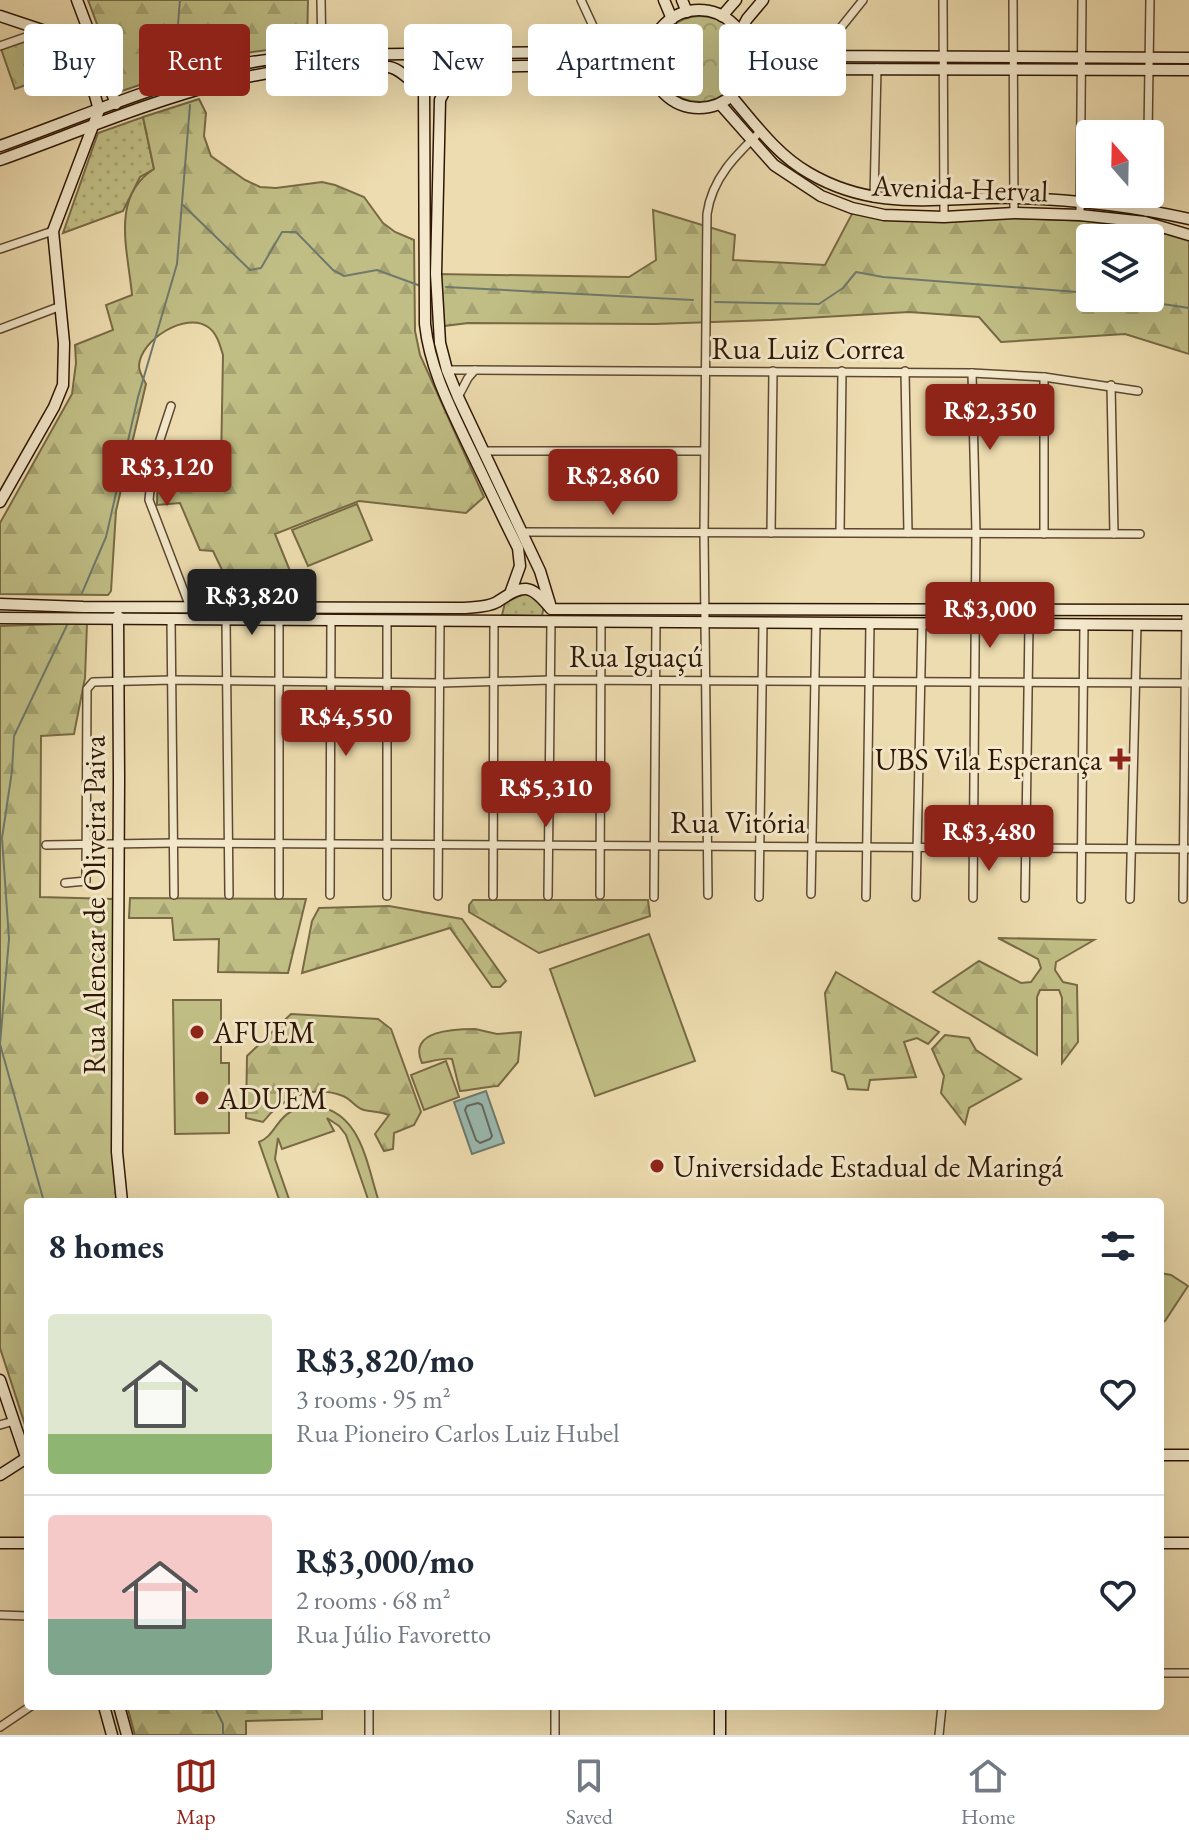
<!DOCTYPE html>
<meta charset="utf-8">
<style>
body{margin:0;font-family:"EB Garamond",serif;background:#f6f6f7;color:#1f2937;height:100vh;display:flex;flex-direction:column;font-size:30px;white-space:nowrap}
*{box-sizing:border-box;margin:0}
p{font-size:26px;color:#747a83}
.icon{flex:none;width:44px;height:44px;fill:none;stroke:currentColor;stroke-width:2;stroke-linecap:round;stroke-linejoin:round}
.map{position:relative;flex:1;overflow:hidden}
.details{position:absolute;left:24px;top:1198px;width:1140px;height:512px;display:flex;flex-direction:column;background:#fff;border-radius:8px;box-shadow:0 8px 32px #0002}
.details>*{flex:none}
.top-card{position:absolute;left:24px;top:24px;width:1142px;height:72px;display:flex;gap:16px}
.needle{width:52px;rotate:340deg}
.controls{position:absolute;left:1076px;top:120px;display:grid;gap:16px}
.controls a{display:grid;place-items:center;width:88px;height:88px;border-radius:8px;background:#fff;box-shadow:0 8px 32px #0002;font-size:40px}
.price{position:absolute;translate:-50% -68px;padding:0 18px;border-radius:8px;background:#8f2418;color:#fff;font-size:26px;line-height:52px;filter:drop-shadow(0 2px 4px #0008)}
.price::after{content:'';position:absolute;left:50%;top:48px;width:24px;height:18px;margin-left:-12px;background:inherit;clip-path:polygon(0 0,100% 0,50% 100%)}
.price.on{background:#222;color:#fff}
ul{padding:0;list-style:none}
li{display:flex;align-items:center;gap:24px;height:200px;padding:0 24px}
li+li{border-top:2px solid #e0e1e3}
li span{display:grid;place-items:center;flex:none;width:224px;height:160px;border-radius:8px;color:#555}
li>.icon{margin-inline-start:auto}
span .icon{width:96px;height:96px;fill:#fffc;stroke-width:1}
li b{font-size:34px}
h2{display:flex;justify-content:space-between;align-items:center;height:96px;padding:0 24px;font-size:34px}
.chip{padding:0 28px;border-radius:8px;background:#fff;box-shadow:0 8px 32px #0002;font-size:28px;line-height:72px}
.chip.on{background:#8f2418;color:#fff}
.dock{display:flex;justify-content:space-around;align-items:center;height:112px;border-top:2px solid #e0e1e3;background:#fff;font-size:22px;color:#747a83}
.dock a{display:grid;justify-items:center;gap:4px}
.dock .on{color:#8f2418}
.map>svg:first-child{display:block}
.grass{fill:url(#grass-dots);stroke:#786a45;stroke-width:2}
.forest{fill:url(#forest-firs);stroke:#786a45;stroke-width:2;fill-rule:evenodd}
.park{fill:url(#park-crowns);stroke:#786a45;stroke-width:2}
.garden{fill:#c0be85;stroke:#786a45;stroke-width:2}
.water{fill:#9abab1;stroke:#6f796c;stroke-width:2}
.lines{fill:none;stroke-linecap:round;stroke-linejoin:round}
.shore{stroke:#64685b;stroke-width:2}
.stream{stroke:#6f796c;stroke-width:2}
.street-casing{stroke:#5e4830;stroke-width:10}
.secondary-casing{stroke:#2f1705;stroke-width:13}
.street{stroke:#f3e8cb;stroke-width:7}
.secondary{stroke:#f3e8cb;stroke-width:10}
.poi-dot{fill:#8f2418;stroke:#f3e8cb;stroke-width:3}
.labels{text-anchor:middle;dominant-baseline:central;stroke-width:6;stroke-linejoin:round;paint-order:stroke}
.street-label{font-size:30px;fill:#2f1705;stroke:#f3e8cb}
.poi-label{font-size:30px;fill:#2f1705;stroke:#f3e8cb;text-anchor:start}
</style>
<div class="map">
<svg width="1189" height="1735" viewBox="0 0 1189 1735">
<defs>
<pattern id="grass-dots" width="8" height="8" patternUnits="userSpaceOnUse" patternTransform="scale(2)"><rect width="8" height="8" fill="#c0be85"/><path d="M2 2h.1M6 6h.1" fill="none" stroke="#a5a371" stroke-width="1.8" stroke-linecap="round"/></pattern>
<pattern id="forest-firs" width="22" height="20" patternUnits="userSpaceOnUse" patternTransform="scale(2)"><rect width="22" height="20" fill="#c0be85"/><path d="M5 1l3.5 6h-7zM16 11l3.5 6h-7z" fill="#a5a371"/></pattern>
<pattern id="park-crowns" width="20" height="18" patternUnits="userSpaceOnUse" patternTransform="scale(2)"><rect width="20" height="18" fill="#c0be85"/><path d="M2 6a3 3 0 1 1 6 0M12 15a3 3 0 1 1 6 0" fill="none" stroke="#a5a371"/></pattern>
</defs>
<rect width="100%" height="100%" fill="#eddcaf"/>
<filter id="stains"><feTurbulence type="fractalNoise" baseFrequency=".0025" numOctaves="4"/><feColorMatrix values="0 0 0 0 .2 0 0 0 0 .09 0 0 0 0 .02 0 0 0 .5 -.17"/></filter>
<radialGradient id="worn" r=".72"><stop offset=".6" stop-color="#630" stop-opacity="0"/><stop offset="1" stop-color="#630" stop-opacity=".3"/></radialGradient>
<!-- grass -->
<g class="grass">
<path d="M143,117L154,169L140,177L123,211L63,233L98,133Z"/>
<path d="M521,593L535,595L544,605L542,616L502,615L505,603Z"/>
</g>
<!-- forest -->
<g class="forest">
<path d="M88,0H308L307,45L252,52L204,63L122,91Z"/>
<path d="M199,99L206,113L204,136L211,156L245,180L260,187L276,188L322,182L335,185L364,197L383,223L395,232L414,240L415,331L420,355L484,497L466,513L359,501L275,534L299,593H233L213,551L200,550L180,503L157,505L158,463L221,464L223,355C220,345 217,333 208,327C186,311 140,340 139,366C139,372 143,378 146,384L116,511L111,591L108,595L0,594V523L72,394L76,363L75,345L113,330L106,305L132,295C128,250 110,197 154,169L143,117Z"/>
<path d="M653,210L735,235L733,260L825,265L853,212L1143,223L1189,238V354L1125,334L1001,342L979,317L909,312L771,320L655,324L468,323L436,327V274L629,277L656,260ZM1090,238H1150V298H1090Z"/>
<path d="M87,623L85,678L74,734L41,736L40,897L113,899L118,1202H28V1434L0,1348V626Z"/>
<path d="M130,898L306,899L288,973L218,972L219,939L174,940L172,918H129Z"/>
<path d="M473,900H648L650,916L539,953L469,912V905Z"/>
<path d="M389,906L462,919L506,981L500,987H492L450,928L302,973L312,921L319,908Z"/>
<path d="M998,938L1094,940L1056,962L1055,970L1063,982L1077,985L1078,1042L1062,1063V998L1059,990H1040L1037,997V1055L933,992L979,961L1021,983L1031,982L1041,968L1038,959Z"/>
<path d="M836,972L939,1032L928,1044L917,1038L904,1042L916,1077L870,1080L868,1090L848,1089L844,1075L832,1071L825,993Z"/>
<path d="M291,1014L378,1019L391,1029L421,1112L414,1125L394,1133L393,1149L384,1151L375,1134L389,1115C380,1111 372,1112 364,1110C356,1108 351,1099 343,1096C312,1084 281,1098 263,1122L246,1118L247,1056Z"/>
<path d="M475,1029L497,1034L521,1032L518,1062L498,1086C484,1087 472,1090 460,1091L452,1059C446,1057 429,1062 422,1063C407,1030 455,1029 475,1029Z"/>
<path d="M945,1035L969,1038L976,1050L1021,1079L969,1108L965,1124L941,1093L944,1076L932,1049Z"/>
<path d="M1160,1273L1171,1275L1188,1286L1165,1321L1160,1323Z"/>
<path d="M127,1706H322V1719L246,1721V1735H135Z"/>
</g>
<!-- park -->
<g class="park">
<circle cx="700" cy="59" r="43"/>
<path d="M45,30L69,39L85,63L15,89L0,46Z"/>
</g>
<!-- garden -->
<g class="garden">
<path d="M357,504L372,540L308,566L292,530Z"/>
<path d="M649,934L695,1061L595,1096L550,969Z"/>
<path d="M173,1000H221V1063H229V1133L175,1134Z"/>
<path d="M446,1061L459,1097L424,1110L411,1075Z"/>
<path d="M309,1105C361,1108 366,1162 379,1202H369L346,1135L339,1126L327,1118L334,1131L282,1149L278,1138L275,1159L290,1202H280L259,1142C279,1134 274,1112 309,1105Z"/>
</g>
<!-- water -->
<path class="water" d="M486,1091L504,1143L472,1154L454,1102Z"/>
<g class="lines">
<!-- shore -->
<path class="shore" d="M478,1103L482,1105L492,1136L490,1139L480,1143L476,1140L465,1110L467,1106Z"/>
<!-- stream -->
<g class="stream">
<path d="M175,60L180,0"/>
<path d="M183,205L250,270L261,268L282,232H296L333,270L344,276L377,270L418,285"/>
<path d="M446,287L693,300"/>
<path d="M1123,298L1189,308"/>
<path d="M715,302L819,304L843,288L856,272L883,277L1090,293"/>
<path d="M82,593L106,537L138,397L177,264L190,105"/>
<path d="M44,1202L0,1044L9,939L2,838L12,771L14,736L68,623"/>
<path d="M214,1706L223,1724V1735"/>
</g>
<!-- street casing -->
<g class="street-casing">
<g id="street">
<path d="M321,0L322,56"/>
<path d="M581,0L605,52"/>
<path d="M943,0L944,217"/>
<path d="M1013,0L1014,213"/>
<path d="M0,46L43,31"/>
<path d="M811,69L818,56L863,0"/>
<path d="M1148,134L1150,0"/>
<path d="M874,198L877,68"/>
<path d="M1146,212L1147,194"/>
<path d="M1080,215L1082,0"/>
<path d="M0,249L53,231"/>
<path d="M0,329L61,306"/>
<path d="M446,370H475L468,378L458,397"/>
<path d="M475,370L972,373L1044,377L1138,391"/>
<path d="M905,371L908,533"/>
<path d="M972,373L976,533L973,898"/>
<path d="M1044,377V534"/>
<path d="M1111,385L1114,534"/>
<path d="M171,406L153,461L149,500L190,607"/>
<path d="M485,451H704"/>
<path d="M522,532L1140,534"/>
<path d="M840,532L842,371"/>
<path d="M771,533L773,371"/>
<path d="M171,620L174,895"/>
<path d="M226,620L229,895"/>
<path d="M279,620V895"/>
<path d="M46,845L174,843L1189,849"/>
<path d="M65,883L86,881L87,689L93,682L172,680L440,683L551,680L1189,683"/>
<path d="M811,894L816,622"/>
<path d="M330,895L331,620"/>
<path d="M600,895L601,621"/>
<path d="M708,895L704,533L707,214C712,178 736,155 761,131"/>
<path d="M387,896V621"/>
<path d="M438,896L440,622"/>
<path d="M493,896L494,622"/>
<path d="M548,896L551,621"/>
<path d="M654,897L656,621"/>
<path d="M759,897L763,622"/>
<path d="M866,897L870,623"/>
<path d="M916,897L922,624"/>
<path d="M1025,898L1029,625"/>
<path d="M1081,899L1084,624"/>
<path d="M1130,899L1137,625"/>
<path d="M1183,899L1186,610"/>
<path d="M0,1425L14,1421"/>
<path d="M0,1615L28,1616"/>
<path d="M1160,1673H1189"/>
<path d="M369,1706V1735"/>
<path d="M0,1727L31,1706"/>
<path d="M555,1735V1706"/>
<path d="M939,1735L942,1706"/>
</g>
</g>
<!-- secondary casing -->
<g class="secondary-casing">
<g id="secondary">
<path d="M77,0L116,104"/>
<path d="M664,0L672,19"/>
<path d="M682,0L687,12"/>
<circle cx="699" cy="59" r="49"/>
<path d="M0,16L69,39L87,67L99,110L53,231L64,343L63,385L54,407L0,502"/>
<path d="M722,16L736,0"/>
<path d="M740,32L747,19L763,0"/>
<path d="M747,48L759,54L818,56L1189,58"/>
<path d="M748,69L1189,70"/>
<path d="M448,84L440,100L436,274L440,343L447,370L458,397L540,571L550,604"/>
<path d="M424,85L425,324C430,369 450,407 469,447C485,480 501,514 518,548L520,566L511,591"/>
<path d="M731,96C755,124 777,155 809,173C879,214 943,196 1019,198C1077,200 1132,206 1189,219"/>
<path d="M720,104L774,165L821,196L852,208L884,215L944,217L1014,213L1080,215L1145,222L1189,235"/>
<path d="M0,146C81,117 163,81 247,63C272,58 297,57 322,55L651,51"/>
<path d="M0,160C123,116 255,53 389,67C400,69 402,75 411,80C429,91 453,87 462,67L651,64"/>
<path d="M0,604L83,607L465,608C475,607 489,607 497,602C524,584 530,583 551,609L1189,610"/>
<path d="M118,616L119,779L117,1152L122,1202"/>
<path d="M0,618L1189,625"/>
<path d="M0,1380L28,1463"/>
<path d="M1160,1455H1189"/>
<path d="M0,1475L28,1457"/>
<path d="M0,1543H28"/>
<path d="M1160,1543H1189"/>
<path d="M104,1706L112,1735"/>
<path d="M119,1706L127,1735"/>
<path d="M720,1735V1706"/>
</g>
</g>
<!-- street -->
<use href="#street" class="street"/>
<!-- secondary -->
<use href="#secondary" class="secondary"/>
</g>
<!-- markers -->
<g class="poi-dot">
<path d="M1116 747h8v8h8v8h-8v8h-8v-8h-8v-8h8z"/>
<circle cx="197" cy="1032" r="8"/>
<circle cx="202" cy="1098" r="8"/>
<circle cx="657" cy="1166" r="8"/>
</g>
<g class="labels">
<!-- street labels -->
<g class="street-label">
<text transform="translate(960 188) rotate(2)">Avenida Herval</text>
<text x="808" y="348">Rua Luiz Correa</text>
<text x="636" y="656">Rua Iguaçú</text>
<text x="738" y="822">Rua Vitória</text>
<text transform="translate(94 905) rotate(-90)">Rua Alencar de Oliveira Paiva</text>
</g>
<!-- poi labels -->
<g class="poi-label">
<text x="1102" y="759" text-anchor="end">UBS Vila Esperança</text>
<text x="213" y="1032">AFUEM</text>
<text x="218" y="1098">ADUEM</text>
<text x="673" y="1166">Universidade Estadual de Maringá</text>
</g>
</g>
<rect width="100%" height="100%" filter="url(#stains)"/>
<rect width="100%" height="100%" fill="url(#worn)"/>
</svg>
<div class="controls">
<a><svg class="needle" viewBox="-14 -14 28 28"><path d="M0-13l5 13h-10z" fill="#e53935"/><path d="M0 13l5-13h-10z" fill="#747a83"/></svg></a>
<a><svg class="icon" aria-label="layers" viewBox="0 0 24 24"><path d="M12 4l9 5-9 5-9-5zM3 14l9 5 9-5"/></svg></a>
</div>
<b class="price" style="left:990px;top:452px">R$2,350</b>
<b class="price" style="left:167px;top:508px">R$3,120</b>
<b class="price" style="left:613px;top:517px">R$2,860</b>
<b class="price on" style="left:252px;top:637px">R$3,820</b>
<b class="price" style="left:990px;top:650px">R$3,000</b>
<b class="price" style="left:346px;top:758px">R$4,550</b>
<b class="price" style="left:546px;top:829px">R$5,310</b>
<b class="price" style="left:989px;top:873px">R$3,480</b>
<div class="top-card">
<a class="chip">Buy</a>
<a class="chip on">Rent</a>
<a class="chip">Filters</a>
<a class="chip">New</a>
<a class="chip">Apartment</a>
<a class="chip">House</a>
</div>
<section class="details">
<h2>8 homes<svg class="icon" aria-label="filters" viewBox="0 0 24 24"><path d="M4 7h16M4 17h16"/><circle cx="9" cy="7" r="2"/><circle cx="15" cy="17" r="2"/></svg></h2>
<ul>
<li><span style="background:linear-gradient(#dfe7d0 75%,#8fb573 0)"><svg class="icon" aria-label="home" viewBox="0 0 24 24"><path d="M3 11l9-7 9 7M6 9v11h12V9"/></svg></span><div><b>R$3,820/mo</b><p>3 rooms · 95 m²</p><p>Rua Pioneiro Carlos Luiz Hubel</p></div><svg class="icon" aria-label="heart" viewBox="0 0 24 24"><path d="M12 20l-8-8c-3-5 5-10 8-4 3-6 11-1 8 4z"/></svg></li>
<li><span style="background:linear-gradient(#f6c9c9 65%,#7fa58c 0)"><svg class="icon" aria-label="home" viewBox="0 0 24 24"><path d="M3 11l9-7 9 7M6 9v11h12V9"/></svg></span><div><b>R$3,000/mo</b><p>2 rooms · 68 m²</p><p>Rua Júlio Favoretto</p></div><svg class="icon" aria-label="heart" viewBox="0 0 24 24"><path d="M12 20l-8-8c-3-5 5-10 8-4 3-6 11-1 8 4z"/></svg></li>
</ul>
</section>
</div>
<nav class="dock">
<a class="on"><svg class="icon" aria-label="map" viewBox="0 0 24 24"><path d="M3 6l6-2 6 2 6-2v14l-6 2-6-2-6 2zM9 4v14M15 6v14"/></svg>Map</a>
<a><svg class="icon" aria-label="saved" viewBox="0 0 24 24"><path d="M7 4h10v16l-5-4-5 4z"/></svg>Saved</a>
<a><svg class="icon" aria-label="home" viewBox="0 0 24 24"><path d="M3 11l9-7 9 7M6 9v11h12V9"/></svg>Home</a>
</nav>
